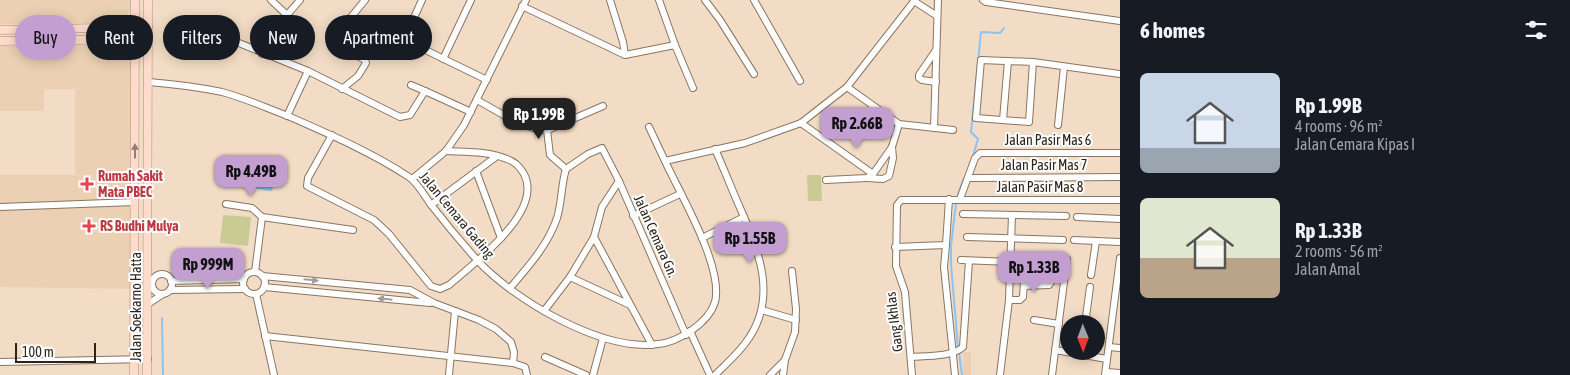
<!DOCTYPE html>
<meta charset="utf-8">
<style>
body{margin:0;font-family:"Asap Condensed",sans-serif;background:#242831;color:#f1f3f6;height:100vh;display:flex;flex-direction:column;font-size:19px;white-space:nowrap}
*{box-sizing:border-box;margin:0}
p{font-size:16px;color:#9ea1a6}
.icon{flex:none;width:28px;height:28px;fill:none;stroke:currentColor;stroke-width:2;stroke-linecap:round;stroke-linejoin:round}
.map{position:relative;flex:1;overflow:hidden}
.panel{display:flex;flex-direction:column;background:#171b24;width:450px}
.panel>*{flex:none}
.hud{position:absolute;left:15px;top:15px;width:475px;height:45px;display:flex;gap:10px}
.needle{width:32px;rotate:179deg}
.buttons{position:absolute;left:1060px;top:315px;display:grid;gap:10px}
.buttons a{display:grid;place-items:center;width:45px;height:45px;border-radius:50%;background:#171b24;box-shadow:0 2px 12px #0003;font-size:25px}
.scale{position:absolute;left:15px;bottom:12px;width:81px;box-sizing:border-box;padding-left:5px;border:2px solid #2c241b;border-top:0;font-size:14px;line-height:18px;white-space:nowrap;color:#2c241b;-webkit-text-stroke:4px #fff;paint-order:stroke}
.price{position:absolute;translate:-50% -42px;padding:0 11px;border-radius:10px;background:#c39ed1;color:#111;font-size:16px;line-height:32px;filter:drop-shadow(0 1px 2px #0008)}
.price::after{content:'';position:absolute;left:50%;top:30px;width:15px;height:11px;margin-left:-8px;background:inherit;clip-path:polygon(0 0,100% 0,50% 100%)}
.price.current{background:#222;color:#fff}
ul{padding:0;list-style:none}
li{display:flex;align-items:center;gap:15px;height:125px;padding:0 20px}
li span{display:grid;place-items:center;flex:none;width:140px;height:100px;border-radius:8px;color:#555}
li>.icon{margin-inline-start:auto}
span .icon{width:60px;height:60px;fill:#fffc;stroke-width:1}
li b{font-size:21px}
h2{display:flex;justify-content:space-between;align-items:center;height:60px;padding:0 20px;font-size:21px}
.chip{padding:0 18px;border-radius:22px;background:#171b24;box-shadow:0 2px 12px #0003;font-size:18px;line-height:45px}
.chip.current{background:#c39ed1;color:#111}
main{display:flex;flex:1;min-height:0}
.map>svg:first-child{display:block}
.built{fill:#ebd0b3}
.green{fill:#c9cb92}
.water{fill:#8bc3f4}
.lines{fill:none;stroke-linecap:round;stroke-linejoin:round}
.stream{stroke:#8bc3f4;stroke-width:2}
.minor-casing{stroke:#8a7561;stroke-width:8}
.major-casing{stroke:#b38d77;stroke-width:9}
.minor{stroke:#fff;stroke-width:6}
.major{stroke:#fddccb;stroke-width:8}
.oneway{fill:#948073}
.oneway2{fill:#a09c98}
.health-dot{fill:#e0444e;stroke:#fff;stroke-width:2}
.labels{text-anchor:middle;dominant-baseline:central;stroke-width:4;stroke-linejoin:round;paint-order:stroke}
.street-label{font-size:14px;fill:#2c241b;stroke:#fff}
.health-label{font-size:14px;font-weight:bold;fill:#be3a42;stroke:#fff;text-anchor:start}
</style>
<main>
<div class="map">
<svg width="1120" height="375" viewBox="0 0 1120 375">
<rect width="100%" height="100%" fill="#f3dcc5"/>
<!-- built -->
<g class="built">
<path d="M0,0H132L127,17L106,23L0,24Z"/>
<path d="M107,45L121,50L129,58L132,66V289L0,287V175H75V89H44V111H0V46Z"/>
<rect x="963" y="352" width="8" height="23"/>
</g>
<!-- green -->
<g class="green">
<path d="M807,175H821L822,201H808Z"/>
<path d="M223,215L251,217L248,246L220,243Z"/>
</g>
<!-- water -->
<g class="water">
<path d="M211,23L225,27L220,48V57L204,53V48L207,47V45L204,40L207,31L210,32L211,30L209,28Z"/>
<path d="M251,177L273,187L272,191C263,191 257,188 249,188L247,185V179Z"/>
</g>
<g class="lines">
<!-- stream -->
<g class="stream">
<path d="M973,156L978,139L971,132L981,32L1000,33L1004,28"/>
<path d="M958,194L964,178"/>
<path d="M956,203L951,246V264L958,348"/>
<path d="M162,318L163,375"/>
<path d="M959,352L962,375"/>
</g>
<!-- minor casing -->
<g class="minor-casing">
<g id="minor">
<path d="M271,0L287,15"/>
<path d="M422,0L407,33V41L487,80"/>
<path d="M610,0L623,42L625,55"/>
<path d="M659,0L675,45L693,88"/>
<path d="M705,0L720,20L754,74"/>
<path d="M754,0L800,81"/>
<path d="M983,0L986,2L1120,21"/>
<path d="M914,1L937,16"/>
<path d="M522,6L625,55L675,45"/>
<path d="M229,39L308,71L400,117L410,115L425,91L471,112"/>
<path d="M262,54L275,29L300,0"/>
<path d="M443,59L471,0"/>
<path d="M1033,62L1029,122L976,118L981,60L1033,62L1120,74"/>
<path d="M149,82C173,84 198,87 222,92C245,98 266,108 288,116C329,134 371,152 409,177C418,183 425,197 432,206C446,224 461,242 477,260C514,300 602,352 658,344C671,343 682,337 692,330C702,323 711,315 715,302C724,267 680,194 665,161L745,143L801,123L847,87L915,0"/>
<path d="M936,82L922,80L919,78V75L936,50"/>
<path d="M411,85L425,91"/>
<path d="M847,87L899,124L953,130"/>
<path d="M342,89L358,76L366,63L365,60L336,44L334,38L365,0"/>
<path d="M477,100C496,110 530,134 550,129L603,106"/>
<path d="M287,116L308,71"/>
<path d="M1003,120L1008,61"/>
<path d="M801,123L873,174L892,147L899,124"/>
<path d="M1058,125L1064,67"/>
<path d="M649,127L665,161"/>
<path d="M934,128L938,0"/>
<path d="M547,130L550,155L566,169"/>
<path d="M332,135L308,178L307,186L374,220L389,234L431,286L440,289L449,285C474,263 544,212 524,174C520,167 514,161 507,159C488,151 466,152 446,151"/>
<path d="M715,149C724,169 732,190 741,210C759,251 777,296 749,338C740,352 727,363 715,375"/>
<path d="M476,171L501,238"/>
<path d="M867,178L883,179L889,176L893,158L892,147"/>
<path d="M969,178L1120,177"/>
<path d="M412,179L446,151L464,125L526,0"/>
<path d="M826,180L867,178L870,176"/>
<path d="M960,199L975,158L980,153H1120"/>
<path d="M226,204L252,208L262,217"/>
<path d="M431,205L497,156"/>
<path d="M0,207L135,202"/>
<path d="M963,214L1066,216"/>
<path d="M633,216L680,194"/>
<path d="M1077,217L1120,219"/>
<path d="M594,237L652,345"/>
<path d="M967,237L1063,240"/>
<path d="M702,238L744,217"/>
<path d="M1074,240L1120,242"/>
<path d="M946,245L944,267L955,375"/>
<path d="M895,247L946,245L949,199"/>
<path d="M961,260L1011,262"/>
<path d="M255,272L262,217L353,230"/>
<circle cx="254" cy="283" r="11"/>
<circle cx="162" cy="284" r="10"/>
<path d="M1091,275L1096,241"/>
<path d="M262,276L410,290L434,303L479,320L496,329L511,342L514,352L513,363L525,367L527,375"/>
<path d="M570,277L630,305"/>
<path d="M171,281L244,279"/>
<path d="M264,287L430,303"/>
<path d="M510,288C528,267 548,245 557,218C562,202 561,185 566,169L588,154L602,148L619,181L686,335"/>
<path d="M170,290L245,289"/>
<path d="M256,294L274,375"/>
<path d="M1009,300H1020L1023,297L1025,265L1027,260L1046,259L1050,261L1051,282L1049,285L1024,286"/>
<path d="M148,304L163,294"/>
<path d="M762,310L796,320"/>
<path d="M544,311L570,277L594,237L602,207L619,181"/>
<path d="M1034,320L1059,324"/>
<path d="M1085,324L1090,287"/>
<path d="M690,331L710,375"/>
<path d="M265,336L513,363"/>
<path d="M1109,347L1120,348"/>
<path d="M1055,350L1107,359"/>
<path d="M545,357L586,375"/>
<path d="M911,357C925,356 953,357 963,347L969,261"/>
<path d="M0,362L148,359"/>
<path d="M1106,372L1120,373"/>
<path d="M449,375L455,311"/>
<path d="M593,375L603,338"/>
<path d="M770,375L785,360L795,332L796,309L792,271"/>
<path d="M783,375L785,360"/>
<path d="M912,375L905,292L896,266L897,205L901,200H1120"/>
<path d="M1000,375L1009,300L1012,215"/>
<path d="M1052,375L1067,259"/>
<path d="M1105,375L1120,258"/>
</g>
</g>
<!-- major casing -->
<g class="major-casing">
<g id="major">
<path d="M0,30L148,27"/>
<path d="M0,41L148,39"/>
<path d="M134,375L135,0"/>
<path d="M147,375L148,0"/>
</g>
</g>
<!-- minor -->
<use href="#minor" class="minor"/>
<!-- major -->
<use href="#major" class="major"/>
</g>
<!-- one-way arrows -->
<defs><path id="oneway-solid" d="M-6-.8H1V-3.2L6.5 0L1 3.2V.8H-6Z" transform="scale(1.25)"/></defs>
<use class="oneway" href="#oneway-solid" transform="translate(135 151) rotate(-90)"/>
<g class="oneway2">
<use href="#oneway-solid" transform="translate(311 280) rotate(5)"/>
<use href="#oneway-solid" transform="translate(385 299) rotate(-174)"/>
</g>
<!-- markers -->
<g class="health-dot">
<path d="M84.5 176.5h5v5h5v5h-5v5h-5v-5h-5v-5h5z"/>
<path d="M86.5 218.5h5v5h5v5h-5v5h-5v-5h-5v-5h5z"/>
</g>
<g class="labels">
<!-- street labels -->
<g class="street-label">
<text x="1048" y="140">Jalan Pasir Mas 6</text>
<text x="1044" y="165">Jalan Pasir Mas 7</text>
<text x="1040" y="187">Jalan Pasir Mas 8</text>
<text transform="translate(457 215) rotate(50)">Jalan Cemara Gading</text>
<text transform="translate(656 236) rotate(66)">Jalan Cemara Gn.</text>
<text transform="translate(136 307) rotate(-90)">Jalan Soekarno Hatta</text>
<text transform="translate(894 322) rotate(-97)">Gang Ikhlas</text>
</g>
<!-- health labels -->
<g class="health-label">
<text x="98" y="176">Rumah Sakit<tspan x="98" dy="16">Mata PBEC</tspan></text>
<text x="100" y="226">RS Budhi Mulya</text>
</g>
</g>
</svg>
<div class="buttons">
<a><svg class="needle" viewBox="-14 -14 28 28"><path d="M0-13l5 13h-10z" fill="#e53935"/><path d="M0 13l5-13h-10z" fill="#9ea1a6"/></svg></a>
</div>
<div class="scale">100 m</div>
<b class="price current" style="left:539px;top:140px">Rp 1.99B</b>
<b class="price" style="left:857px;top:149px">Rp 2.66B</b>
<b class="price" style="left:251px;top:197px">Rp 4.49B</b>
<b class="price" style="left:750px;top:264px">Rp 1.55B</b>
<b class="price" style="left:208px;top:290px">Rp 999M</b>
<b class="price" style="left:1034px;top:293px">Rp 1.33B</b>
<div class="hud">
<a class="chip current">Buy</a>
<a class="chip">Rent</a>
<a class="chip">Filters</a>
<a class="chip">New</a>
<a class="chip">Apartment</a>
</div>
</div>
<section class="panel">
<h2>6 homes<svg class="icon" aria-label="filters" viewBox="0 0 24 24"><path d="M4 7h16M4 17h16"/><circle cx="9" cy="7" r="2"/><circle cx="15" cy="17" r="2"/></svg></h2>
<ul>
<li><span style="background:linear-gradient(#c9d6e8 75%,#9aa5b1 0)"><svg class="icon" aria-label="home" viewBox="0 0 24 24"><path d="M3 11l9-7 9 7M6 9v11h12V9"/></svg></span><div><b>Rp 1.99B</b><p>4 rooms · 96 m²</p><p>Jalan Cemara Kipas I</p></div></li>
<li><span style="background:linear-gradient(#dfe7d0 60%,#b9a48a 0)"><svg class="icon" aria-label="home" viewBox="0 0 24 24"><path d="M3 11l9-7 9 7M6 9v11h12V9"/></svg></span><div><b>Rp 1.33B</b><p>2 rooms · 56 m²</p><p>Jalan Amal</p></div></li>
</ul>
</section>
</main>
